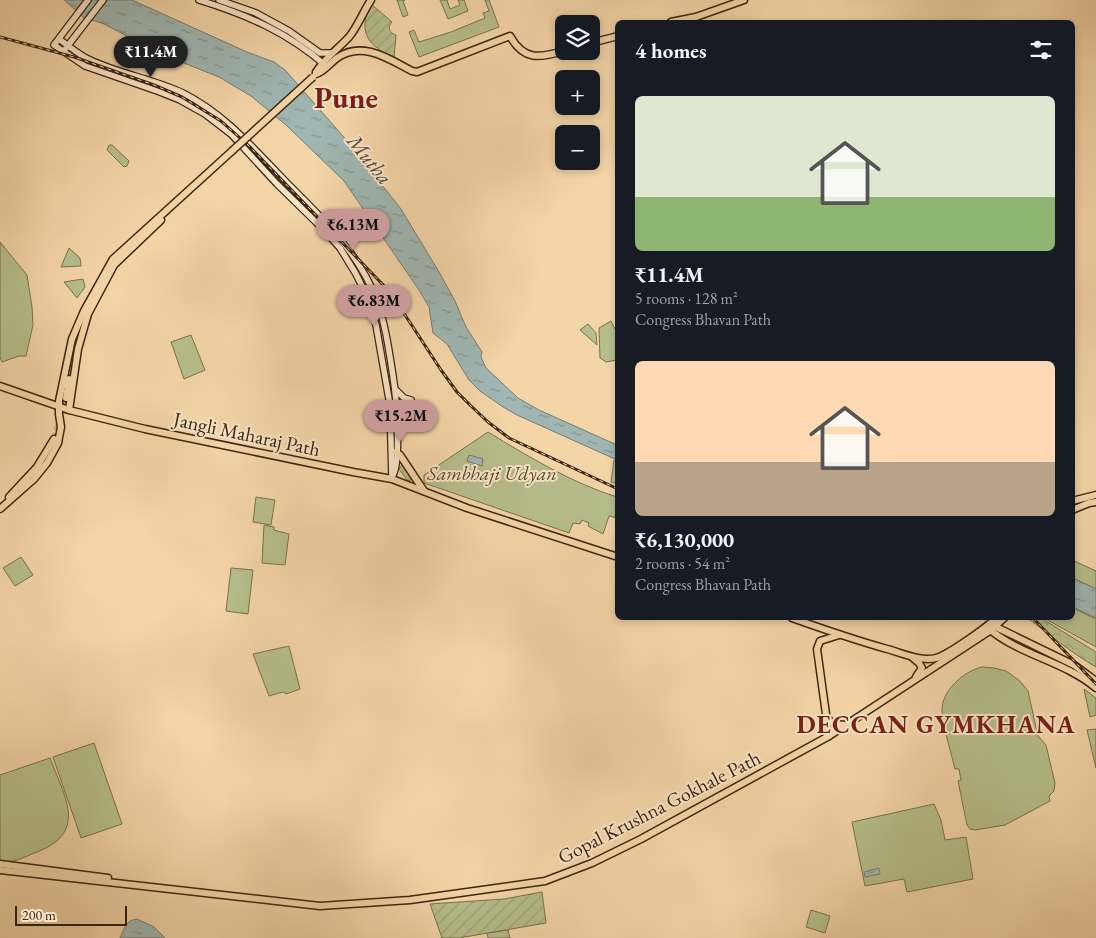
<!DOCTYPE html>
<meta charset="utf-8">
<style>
body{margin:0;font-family:"EB Garamond",serif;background:#20242c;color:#f1f3f6;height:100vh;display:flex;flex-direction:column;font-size:19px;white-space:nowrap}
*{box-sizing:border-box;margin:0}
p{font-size:16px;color:#9ea1a6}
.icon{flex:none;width:28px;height:28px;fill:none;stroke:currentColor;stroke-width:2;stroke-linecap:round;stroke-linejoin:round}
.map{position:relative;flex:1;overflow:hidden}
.sheet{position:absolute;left:615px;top:20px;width:460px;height:600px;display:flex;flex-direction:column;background:#171b24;border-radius:8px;box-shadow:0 2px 8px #0003}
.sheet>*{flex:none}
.buttons{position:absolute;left:555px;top:15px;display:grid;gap:10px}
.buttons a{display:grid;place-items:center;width:45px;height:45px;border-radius:8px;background:#171b24;box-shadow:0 2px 8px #0003;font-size:25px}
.scale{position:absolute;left:15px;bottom:12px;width:112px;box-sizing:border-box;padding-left:5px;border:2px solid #3c250f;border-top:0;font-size:14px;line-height:18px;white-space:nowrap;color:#3c250f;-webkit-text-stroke:4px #f8e4c6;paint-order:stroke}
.price{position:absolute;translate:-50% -42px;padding:0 11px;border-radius:18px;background:#c59692;color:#111;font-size:16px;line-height:32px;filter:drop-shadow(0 1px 2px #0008)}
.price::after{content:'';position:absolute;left:50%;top:30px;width:15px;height:11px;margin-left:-8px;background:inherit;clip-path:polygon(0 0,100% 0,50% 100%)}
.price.current{background:#222;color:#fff}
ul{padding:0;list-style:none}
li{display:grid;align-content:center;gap:10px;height:265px;padding:0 20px}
li span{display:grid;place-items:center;height:155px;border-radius:8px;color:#555}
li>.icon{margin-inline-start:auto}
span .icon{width:90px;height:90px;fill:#fffc;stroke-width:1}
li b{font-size:21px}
h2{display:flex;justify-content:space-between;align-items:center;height:60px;padding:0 20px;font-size:21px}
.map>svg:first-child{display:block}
.green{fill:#b6be8c;stroke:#79724e}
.forest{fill:url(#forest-crowns);stroke:#79724e}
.garden{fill:url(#garden-furrows);stroke:#79724e}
.water{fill:url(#water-ripples);stroke:#777c71}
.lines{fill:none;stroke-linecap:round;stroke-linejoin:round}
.trunk-tunnel{stroke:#cfb289;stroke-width:6;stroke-dasharray:6 3;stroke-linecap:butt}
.secondary-casing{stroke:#3c250f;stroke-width:8}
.primary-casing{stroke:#3c250f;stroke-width:9}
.trunk-casing{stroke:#3c250f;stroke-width:9}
.secondary{stroke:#f8e4c6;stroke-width:5.5}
.primary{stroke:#f4d5a8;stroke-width:6}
.trunk{stroke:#f4d5a8;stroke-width:6}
.rail-casing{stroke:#3c250f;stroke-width:3}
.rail{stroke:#f8e4c6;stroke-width:1;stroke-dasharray:4;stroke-linecap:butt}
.trunk-bridge-casing{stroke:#3c250f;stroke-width:9;stroke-linecap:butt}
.trunk-bridge{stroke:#f4d5a8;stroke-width:6}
.labels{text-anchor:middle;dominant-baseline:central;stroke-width:4;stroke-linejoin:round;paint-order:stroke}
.street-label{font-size:20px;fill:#3c250f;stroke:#f8e4c6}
.park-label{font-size:20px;font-style:italic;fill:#5a4b2e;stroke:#f8e4c6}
.water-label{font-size:21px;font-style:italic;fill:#554938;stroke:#f8e4c6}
.district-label{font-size:25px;font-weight:bold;letter-spacing:1px;fill:#7a1f14;stroke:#f8e4c6}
.town-label{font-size:30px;font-weight:bold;fill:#7a1f14;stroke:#f8e4c6}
</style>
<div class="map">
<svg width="1096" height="938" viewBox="0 0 1096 938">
<defs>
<pattern id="forest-crowns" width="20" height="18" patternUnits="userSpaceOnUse" patternTransform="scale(1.25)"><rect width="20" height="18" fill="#b6be8c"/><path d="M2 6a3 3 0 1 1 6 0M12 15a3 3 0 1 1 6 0" fill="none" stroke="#9da378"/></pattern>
<pattern id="garden-furrows" width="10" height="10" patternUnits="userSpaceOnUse" patternTransform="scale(1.25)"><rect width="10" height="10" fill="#b6be8c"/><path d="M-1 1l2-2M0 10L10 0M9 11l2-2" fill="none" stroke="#9da378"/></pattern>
<pattern id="water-ripples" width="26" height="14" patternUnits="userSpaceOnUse" patternTransform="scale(1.25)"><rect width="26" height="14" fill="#9fb6b2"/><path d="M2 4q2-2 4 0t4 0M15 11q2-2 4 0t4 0" fill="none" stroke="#83948f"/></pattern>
</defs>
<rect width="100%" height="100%" fill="#f4d5a8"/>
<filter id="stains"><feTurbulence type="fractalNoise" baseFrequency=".004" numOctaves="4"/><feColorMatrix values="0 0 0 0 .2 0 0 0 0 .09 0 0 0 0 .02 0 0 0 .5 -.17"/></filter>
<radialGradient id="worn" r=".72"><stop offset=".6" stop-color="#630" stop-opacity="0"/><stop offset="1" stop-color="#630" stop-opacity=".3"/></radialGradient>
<!-- green -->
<g class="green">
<path d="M397,0H405L403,1L408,15L403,17Z"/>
<path d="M440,0H447L450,9L460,5L458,0H464L468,11L448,19Z"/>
<path d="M485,0H489L499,27L419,57L409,32L414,30L419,42L451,32L485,18L483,13L489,11Z"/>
<path d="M109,145H112L129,161L127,166L124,167L107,150Z"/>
<path d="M0,242L27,275L32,307L33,325L26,356H19L2,362L0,357Z"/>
<path d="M69,248L80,258L81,266L61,267Z"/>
<path d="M83,279L85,287L77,298L64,282Z"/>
<path d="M611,321L617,333V360L606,362L600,358L599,328Z"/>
<path d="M588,324L596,333L597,345L580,330Z"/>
<path d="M191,335L205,370L184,379L171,342Z"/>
<path d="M488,432C529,457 572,483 617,497V518L609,516L603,534L588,526L589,523L582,520L580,524L573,523L569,533L424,483V475Z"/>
<path d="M614,460L617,462V484L611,482Z"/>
<path d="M256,497L275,500L271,525L253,522Z"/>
<path d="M264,525L274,527V530L289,534L285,565L262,563Z"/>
<path d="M21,557L33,575L15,586L3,568Z"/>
<path d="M1072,560L1096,571V589L1073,578Z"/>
<path d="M231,568L253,570L248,614L226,611Z"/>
<path d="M1073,608L1096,619V647L1044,618H1072Z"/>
<path d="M289,646L300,689L286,694L283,692L269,696L253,654Z"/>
<path d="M982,667L994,668L1006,671L1020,681L1028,691L1038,736L1046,745L1055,783L1054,791L1049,796L1050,801L1005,825L975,830L970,829L967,825L958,781L961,780L959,769H955C951,752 943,728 942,711C941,691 964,671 982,667Z"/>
<path d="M1084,689L1096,698V715L1090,717Z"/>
<path d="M1096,729V768L1087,730Z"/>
<path d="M94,743L122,824L81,838L53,757Z"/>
<path d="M50,758C64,796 89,832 37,852C24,857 13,864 0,861V775Z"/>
<path d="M934,804L941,820L945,840L966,837L973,879L907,892L904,879L865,886L852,822Z"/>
<path d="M811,910L830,916L825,933L806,927Z"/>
<path d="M508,930L510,938H488L487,933Z"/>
</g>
<!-- forest -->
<path class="forest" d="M1027,618H1041L1096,652V667C1071,653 1050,634 1027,618Z"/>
<!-- garden -->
<g class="garden">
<path d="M371,4L392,22C387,27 389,33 396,35L394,57C368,47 357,31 371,4Z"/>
<path d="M403,464L411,476V480L408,481L399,469Z"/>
<path d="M542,892L546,923L459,938H442L430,904L504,899Z"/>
</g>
<!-- water -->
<g class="water">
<path d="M64,0H132L247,52L274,62L285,70L349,143L401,209L439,272L455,301L466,327L482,352L481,357L486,368L518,398L539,410L617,445V460L517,415L503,407L480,391L469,380L447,344L433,333L429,307L419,290L344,181L286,125L251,96L219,77L159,53L104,24L83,17Z"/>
<path d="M469,455L483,459L482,466L467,461Z"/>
<path d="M1073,578L1096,589V618L1073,607Z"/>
<path d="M879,868L880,874L865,877L864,872Z"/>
<path d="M137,919L154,927L165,938H120C124,929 126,920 137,919Z"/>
</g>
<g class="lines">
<!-- trunk-tunnel -->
<path class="trunk-tunnel" d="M54,439L66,398"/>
<!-- secondary casing -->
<g class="secondary-casing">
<g id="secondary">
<path d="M88,0L54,45L85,66L160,92L180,100L205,114L231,134L277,184L323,229L340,248L356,274L369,301L376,325L390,405L392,479"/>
<path d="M199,0C247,15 287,32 325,65"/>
<path d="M219,0L256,13L289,31L320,53H332"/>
<path d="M59,39C69,46 79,55 90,60C120,74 153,79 183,93C226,115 253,148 286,182C321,217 357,250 376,298C385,322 389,350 393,376C396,394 402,463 392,477"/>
<path d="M66,48L103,0"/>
<path d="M396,390L404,398L411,400"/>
<path d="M397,421L408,407"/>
</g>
</g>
<!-- primary casing -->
<g class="primary-casing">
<g id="primary">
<path d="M69,410L145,429L353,472L392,479L467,508L618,557"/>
<path d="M396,452L400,455L424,491"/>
<path d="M1072,501L1096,495"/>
<path d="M1072,510L1089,503L1096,502"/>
<path d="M792,618C823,629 855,640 887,649C902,653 921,662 936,658C948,655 987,627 996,618"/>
<path d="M994,626L1074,665L1096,681"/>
<path d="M988,628C1019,655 1064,661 1096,688"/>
<path d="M913,658L919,663L922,668L916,677"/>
<path d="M827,719L834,724L846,725"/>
<path d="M829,736L817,649L820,641L839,635"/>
<path d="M0,864L108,878"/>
<path d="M0,870L320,906L410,900L545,881L592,863L641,839L829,736L991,630L1004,618"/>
</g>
</g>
<!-- trunk casing -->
<g class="trunk-casing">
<g id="trunk">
<path d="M671,22L696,17L744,0"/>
<path d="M591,43L618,36"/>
<path d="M316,72C325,58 338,49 349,37C358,26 363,12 371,0"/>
<path d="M316,74C324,72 330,63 337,58C362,40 389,59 412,71L417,72L510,36C524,61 539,58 564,51"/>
<path d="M0,386L69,410L78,349L88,314L114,265L161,220"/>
<path d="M66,398L69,379"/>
<path d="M9,497L37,467L54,439"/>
<path d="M0,509L34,479L47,463L58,443L61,427L59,414V401L72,339L84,311L113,259L232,151"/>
</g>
</g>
<!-- secondary -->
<use href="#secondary" class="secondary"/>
<!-- primary -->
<use href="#primary" class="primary"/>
<!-- trunk -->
<use href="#trunk" class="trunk"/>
<!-- rail casing -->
<g class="rail-casing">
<g id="rail">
<path d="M0,37L74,57L154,85L182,97L221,121L249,146L390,292L441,370L457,392L470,405L488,422L509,438L618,489"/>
<path d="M1033,618L1096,684"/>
</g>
</g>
<!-- rail -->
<use href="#rail" class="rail"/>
<!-- trunk-bridge casing -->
<g class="trunk-bridge-casing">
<path id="trunk-bridge" d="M232,151L313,77"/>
</g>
<!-- trunk-bridge -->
<use href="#trunk-bridge" class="trunk-bridge"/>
</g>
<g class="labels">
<!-- street labels -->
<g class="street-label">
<text transform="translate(247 434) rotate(12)">Jangli Maharaj Path</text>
<text transform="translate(659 807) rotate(-27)">Gopal Krushna Gokhale Path</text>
</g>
<!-- park labels -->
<g class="park-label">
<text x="492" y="473">Sambhaji Udyan</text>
</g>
<!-- water labels -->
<g class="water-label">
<text transform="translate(370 159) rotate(51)">Mutha</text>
</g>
<!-- district labels -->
<g class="district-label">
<text x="936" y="724">DECCAN GYMKHANA</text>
</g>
<!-- town labels -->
<g class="town-label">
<text x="346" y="97">Pune</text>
</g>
</g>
<rect width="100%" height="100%" filter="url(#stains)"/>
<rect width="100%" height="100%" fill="url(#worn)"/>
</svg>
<div class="buttons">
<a><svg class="icon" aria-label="layers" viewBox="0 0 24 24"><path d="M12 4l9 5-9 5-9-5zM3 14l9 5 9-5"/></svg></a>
<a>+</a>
<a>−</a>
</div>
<div class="scale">200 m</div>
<b class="price current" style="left:151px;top:78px">₹11.4M</b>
<b class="price" style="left:353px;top:251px">₹6.13M</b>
<b class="price" style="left:374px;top:327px">₹6.83M</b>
<b class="price" style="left:401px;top:442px">₹15.2M</b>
<section class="sheet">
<h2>4 homes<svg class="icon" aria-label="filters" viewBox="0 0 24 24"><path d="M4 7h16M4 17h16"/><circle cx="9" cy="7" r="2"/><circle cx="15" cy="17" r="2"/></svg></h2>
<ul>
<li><span style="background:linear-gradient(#dfe7d0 65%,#8fb573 0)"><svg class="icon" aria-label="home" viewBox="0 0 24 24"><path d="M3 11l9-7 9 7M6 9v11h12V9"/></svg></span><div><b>₹11.4M</b><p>5 rooms · 128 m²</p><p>Congress Bhavan Path</p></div></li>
<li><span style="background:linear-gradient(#ffd9b3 65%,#b9a48a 0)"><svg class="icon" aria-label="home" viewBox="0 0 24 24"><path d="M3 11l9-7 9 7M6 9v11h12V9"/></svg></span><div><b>₹6,130,000</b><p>2 rooms · 54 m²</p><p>Congress Bhavan Path</p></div></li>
</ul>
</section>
</div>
